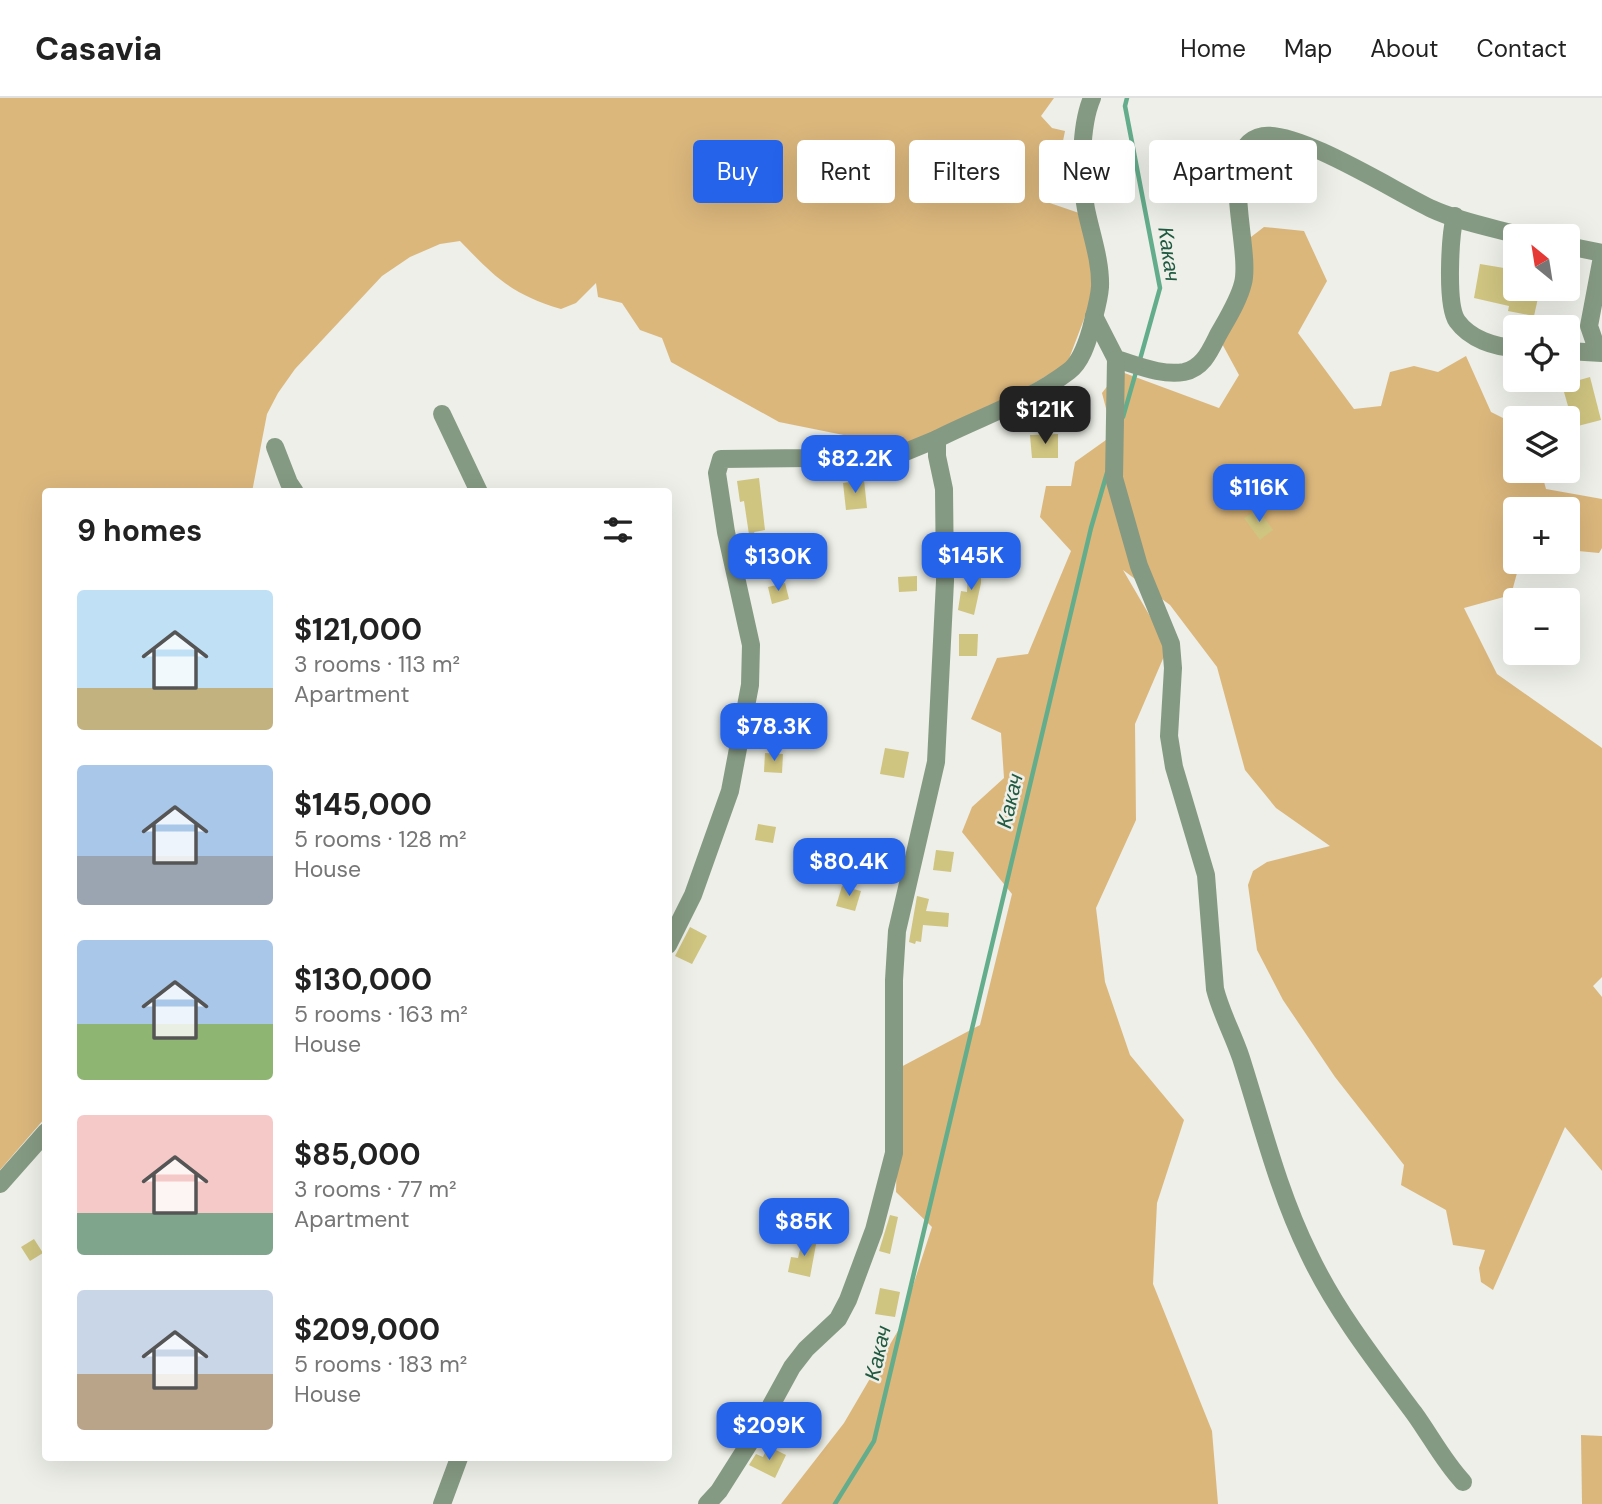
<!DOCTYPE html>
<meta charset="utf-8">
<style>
body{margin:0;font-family:"DM Sans",sans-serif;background:#f6f6f6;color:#222;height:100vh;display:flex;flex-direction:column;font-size:26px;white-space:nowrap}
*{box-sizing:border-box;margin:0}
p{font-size:23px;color:#767676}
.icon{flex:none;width:38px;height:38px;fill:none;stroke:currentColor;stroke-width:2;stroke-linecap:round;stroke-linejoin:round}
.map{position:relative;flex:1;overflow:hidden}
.panel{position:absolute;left:42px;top:390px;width:630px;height:973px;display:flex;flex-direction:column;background:#fff;border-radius:7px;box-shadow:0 7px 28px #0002}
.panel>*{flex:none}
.guide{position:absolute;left:693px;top:42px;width:665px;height:63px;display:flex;gap:14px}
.needle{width:46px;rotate:330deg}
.buttons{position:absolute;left:1503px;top:126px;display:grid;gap:14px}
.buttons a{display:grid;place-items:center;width:77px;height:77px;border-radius:7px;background:#fff;box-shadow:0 7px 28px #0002;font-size:35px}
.price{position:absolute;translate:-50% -60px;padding:0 16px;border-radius:14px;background:#2563eb;color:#fff;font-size:23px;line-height:46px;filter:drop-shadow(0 2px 4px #0008)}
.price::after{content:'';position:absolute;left:50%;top:42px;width:21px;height:16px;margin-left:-10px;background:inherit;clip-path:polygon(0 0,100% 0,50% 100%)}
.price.current{background:#222;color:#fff}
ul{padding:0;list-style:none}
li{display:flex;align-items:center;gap:21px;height:175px;padding:0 35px}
li span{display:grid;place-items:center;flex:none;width:196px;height:140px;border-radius:7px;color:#555}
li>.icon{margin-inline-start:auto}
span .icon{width:84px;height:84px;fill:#fffc;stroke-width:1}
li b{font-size:30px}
h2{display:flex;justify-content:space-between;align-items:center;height:84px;padding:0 35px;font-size:30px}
.chip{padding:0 24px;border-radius:7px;background:#fff;box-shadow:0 7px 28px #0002;font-size:24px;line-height:63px}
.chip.current{background:#2563eb;color:#fff}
header{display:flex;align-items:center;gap:42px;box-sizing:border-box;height:98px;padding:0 35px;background:#fff;border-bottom:2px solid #e0e0e0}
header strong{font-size:33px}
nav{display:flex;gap:38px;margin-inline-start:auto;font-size:24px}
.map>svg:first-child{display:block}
.green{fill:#dbb77c}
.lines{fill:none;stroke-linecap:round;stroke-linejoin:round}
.stream{stroke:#64ad8c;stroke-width:4.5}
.building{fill:#cfc480}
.minor{stroke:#859a83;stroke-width:18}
.labels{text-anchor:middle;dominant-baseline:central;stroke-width:5;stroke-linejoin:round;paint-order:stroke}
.water-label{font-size:21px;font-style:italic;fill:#215a42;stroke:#edefe8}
</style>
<header>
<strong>Casavia</strong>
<nav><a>Home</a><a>Map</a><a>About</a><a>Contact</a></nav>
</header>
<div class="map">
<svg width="1602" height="1406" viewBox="0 0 1602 1406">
<rect width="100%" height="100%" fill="#edefe8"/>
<!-- green -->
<g class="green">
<path d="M0,0H1054L1041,18L1052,30L1065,33L1057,73L1044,103L1079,115L1092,159V200L1067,266L918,352L779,324L671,264L662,240L640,232L622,205L598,199L596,185L576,205L561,211C511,196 496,180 460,143L440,146L410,159L382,178L295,271L278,295L267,316L252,394H46L45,1020L0,1072Z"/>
<path d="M1264,129L1304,133L1327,183L1298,235L1354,311L1381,308L1390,274L1414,268L1438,274L1466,258L1491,314L1515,326L1516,373H1541L1546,391L1602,401V450L1599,455L1568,452V411H1516V464H1520L1511,497L1464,510L1497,576L1602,650V879L1593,888L1602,899V1073L1565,1029L1493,1192L1481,1184L1479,1170L1485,1152L1453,1147L1446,1112L1401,1087L1404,1067L1335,979L1283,902L1257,852L1248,787L1253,773L1267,764L1330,748L1276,710L1245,672L1217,569L1170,507L1123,472L1168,549L1135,626L1136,722L1096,810L1105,884L1130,957L1184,1022L1157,1105L1153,1186L1212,1333L1218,1406H781L844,1325L899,1231L932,1129L896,1094L899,970L980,927L1012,796L962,734L972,709L1004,680L1001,635L971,621L997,560L1028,556L1071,453L1040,419L1046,388H1071L1075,364L1113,337L1102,295L1119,273L1219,310L1239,277L1220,242L1250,185L1251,139Z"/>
<path d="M1581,1337L1602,1338V1406H1582Z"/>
</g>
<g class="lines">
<!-- stream -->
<g class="stream">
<path d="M1127,0L1125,8L1160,190L1139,265"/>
<path d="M1123,319L1136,274"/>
<path d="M835,1406L874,1343L1091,430L1107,375"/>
</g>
</g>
<!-- building -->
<g class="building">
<path d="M1480,166L1516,172V191H1540L1534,218L1508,213L1509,208L1474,200Z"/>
<path d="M1590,279L1601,322L1574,329L1562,287Z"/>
<path d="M1058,336V360H1032L1030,337Z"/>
<path d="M759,380L765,432L754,434L766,458L747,468L742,454L751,450L744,403L740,404L737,383Z"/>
<path d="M864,382L867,410L846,412L843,385Z"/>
<path d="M1258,411L1273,432L1260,442L1244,420Z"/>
<path d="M968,470H981V485L974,517L958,512L961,493L967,494Z"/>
<path d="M917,478V493L899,494L898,479Z"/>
<path d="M785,485L789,501L772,506L768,489Z"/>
<path d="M959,536H978L977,558H959Z"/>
<path d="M885,650L909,654L904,680L880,676Z"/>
<path d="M765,655L783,656L782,675L764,674Z"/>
<path d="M758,726L776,729L773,745L755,742Z"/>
<path d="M936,752L954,754L951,774L933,772Z"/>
<path d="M842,788L861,793L855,813L836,808Z"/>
<path d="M917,798L929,801L926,813L949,815L948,829L923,827L921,844L916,843L915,846L909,844Z"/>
<path d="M690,829L707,838L692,866L675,858Z"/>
<path d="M890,1117L898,1119L890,1156L879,1153Z"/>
<path d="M803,1139L817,1141L810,1179L788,1174L791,1159L798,1160Z"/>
<path d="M34,1141L43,1155L30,1163L21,1149Z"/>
<path d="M880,1190L900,1194L895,1219L875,1216Z"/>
<path d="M768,1348L786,1357L775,1380L749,1367L756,1356L763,1359Z"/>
</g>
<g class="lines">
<!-- minor -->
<g class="minor">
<path d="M1455,118C1450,138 1446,207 1457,223C1470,241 1494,249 1516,250"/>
<path d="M1568,148L1602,155"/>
<path d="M1094,218L1116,261C1137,267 1162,278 1184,274C1203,270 1210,253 1218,237C1227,221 1239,202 1243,185C1252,150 1214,47 1263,38C1298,32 1396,94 1432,111C1460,124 1494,130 1523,138"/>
<path d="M1568,253L1602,255"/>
<path d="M1598,254L1589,228L1602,159"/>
<path d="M1116,261L1114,380L1139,468L1171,546L1173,570L1169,638L1174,669L1206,777L1215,891C1221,915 1233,936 1241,960C1262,1026 1278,1093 1309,1156C1336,1213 1376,1264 1414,1315C1430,1337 1444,1364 1463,1384"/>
<path d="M442,316L479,394"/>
<path d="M275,349L289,385L295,394"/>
<path d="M668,847L693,797L730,693L750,587L751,547L726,434L717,375L721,361L810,360L903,355L937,341"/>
<path d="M0,1086L46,1034"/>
<path d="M442,1406L459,1360"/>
<path d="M707,1406L719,1393L757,1333L792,1269L806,1251L838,1221L848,1202L874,1132L894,1055V882L897,833L936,664L945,483L944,391L937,358V341C980,319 1030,303 1069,273C1081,264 1087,245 1091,231C1094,218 1099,203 1100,189C1101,163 1091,136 1086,111C1080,80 1080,28 1092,0"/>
</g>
</g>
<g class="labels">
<!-- water labels -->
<g class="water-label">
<text transform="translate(1169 156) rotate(82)">Какач</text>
<text transform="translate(1010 703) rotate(-77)">Какач</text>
<text transform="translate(878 1255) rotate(-77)">Какач</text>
</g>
</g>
</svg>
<div class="buttons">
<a><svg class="needle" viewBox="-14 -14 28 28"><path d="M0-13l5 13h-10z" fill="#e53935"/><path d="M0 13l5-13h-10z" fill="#767676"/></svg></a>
<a><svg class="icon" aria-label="locate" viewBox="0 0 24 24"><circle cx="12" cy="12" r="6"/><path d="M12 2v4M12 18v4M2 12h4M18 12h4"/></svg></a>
<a><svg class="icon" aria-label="layers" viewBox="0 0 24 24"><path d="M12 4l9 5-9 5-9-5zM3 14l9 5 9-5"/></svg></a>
<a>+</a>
<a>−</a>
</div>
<b class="price current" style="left:1045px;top:348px">$121K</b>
<b class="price" style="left:855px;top:397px">$82.2K</b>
<b class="price" style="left:1259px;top:426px">$116K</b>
<b class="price" style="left:971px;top:494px">$145K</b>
<b class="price" style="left:778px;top:495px">$130K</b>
<b class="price" style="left:774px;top:665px">$78.3K</b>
<b class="price" style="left:849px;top:800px">$80.4K</b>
<b class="price" style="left:804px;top:1160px">$85K</b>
<b class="price" style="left:769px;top:1364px">$209K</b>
<div class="guide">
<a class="chip current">Buy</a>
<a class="chip">Rent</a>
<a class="chip">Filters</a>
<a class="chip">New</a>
<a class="chip">Apartment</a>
</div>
<section class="panel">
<h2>9 homes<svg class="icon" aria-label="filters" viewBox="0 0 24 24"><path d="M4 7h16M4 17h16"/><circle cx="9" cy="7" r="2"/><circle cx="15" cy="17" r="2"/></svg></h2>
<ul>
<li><span style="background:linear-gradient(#bfe0f5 70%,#c2b280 0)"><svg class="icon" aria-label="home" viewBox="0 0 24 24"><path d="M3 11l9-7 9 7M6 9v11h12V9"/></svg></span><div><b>$121,000</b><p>3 rooms · 113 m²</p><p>Apartment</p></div></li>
<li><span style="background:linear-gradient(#a9c7e8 65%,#9aa5b1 0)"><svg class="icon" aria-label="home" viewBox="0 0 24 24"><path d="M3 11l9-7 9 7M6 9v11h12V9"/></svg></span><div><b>$145,000</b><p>5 rooms · 128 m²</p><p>House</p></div></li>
<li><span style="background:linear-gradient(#a9c7e8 60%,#8fb573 0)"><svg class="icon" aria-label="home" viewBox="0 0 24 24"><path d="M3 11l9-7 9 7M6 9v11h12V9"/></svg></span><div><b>$130,000</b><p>5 rooms · 163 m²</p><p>House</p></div></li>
<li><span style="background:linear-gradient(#f6c9c9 70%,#7fa58c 0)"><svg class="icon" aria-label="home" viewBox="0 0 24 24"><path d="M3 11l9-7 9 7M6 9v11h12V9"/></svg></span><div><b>$85,000</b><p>3 rooms · 77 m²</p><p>Apartment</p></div></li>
<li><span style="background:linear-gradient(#c9d6e8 60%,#b9a48a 0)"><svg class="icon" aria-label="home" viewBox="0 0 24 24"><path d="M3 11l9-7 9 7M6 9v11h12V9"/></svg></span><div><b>$209,000</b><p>5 rooms · 183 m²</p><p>House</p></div></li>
</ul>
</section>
</div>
